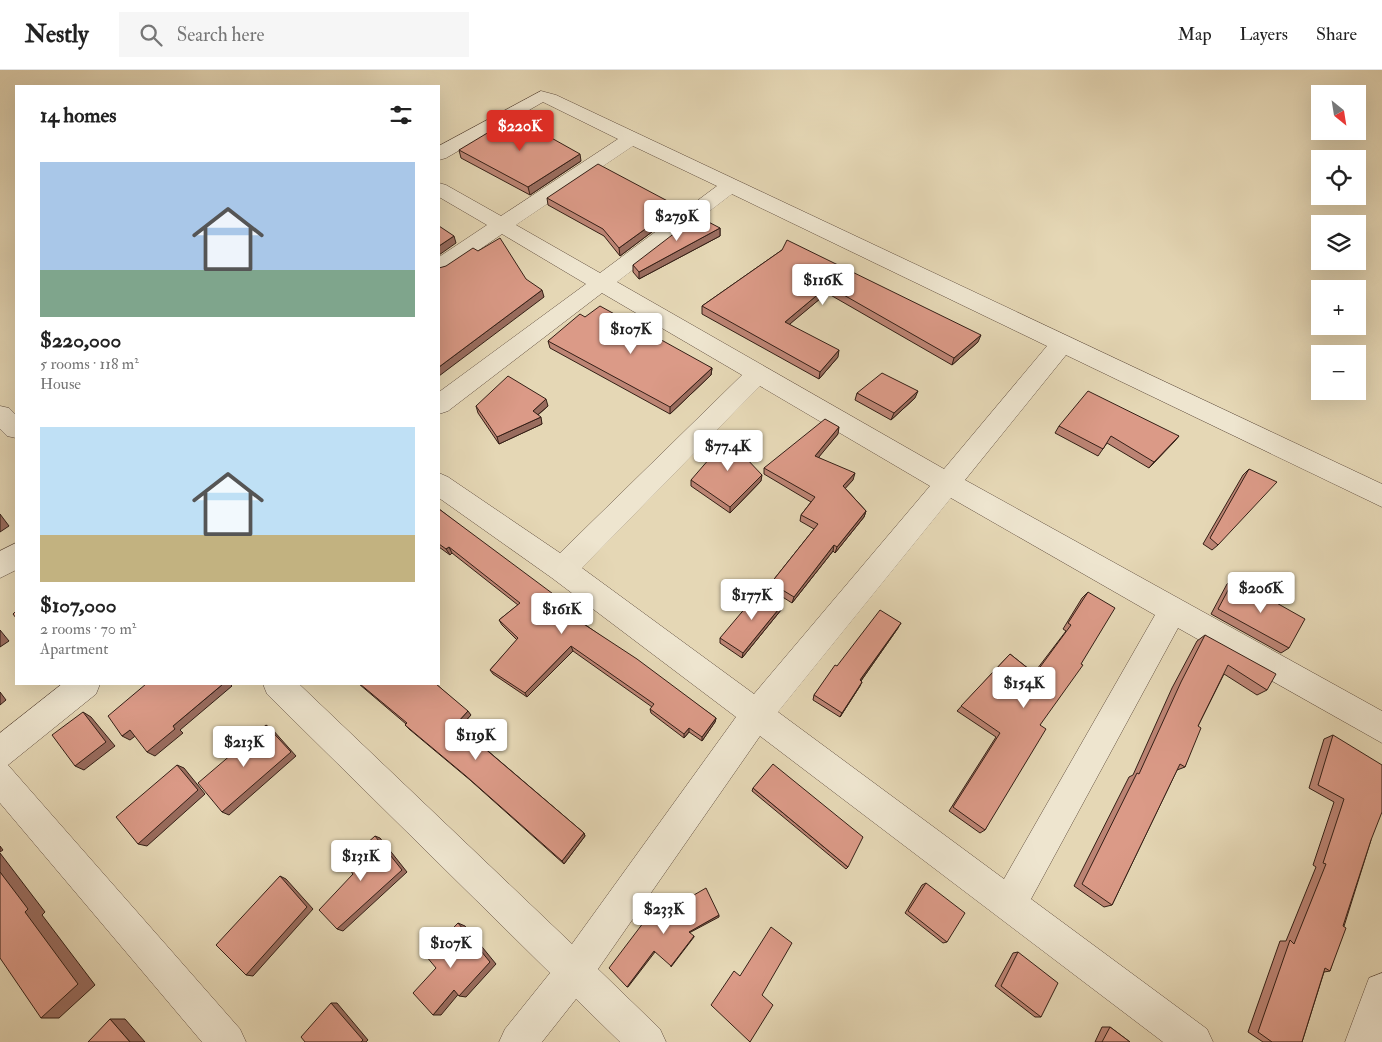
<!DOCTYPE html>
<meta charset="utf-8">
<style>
body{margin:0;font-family:"IM FELL Double Pica",serif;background:#f6f6f6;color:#222;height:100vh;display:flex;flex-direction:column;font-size:19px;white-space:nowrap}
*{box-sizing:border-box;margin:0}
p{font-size:16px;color:#767676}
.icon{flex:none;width:28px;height:28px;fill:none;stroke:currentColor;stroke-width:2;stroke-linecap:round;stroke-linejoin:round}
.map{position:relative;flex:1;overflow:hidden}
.details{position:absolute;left:15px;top:15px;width:425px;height:600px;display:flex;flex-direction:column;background:#fff;border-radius:0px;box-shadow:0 5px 20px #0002}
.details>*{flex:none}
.needle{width:32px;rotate:150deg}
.buttons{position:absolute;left:1311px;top:15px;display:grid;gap:10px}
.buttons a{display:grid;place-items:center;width:55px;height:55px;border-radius:0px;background:#fff;box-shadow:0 5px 20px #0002;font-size:25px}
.price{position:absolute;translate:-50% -42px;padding:0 11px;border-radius:5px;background:#fff;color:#222;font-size:16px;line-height:32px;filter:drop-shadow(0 1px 2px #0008)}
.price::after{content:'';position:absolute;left:50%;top:30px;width:15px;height:11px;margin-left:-8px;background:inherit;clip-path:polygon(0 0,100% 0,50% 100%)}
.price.current{background:#d93025;color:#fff}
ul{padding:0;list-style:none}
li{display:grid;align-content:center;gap:10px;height:265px;padding:0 25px}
li span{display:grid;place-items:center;height:155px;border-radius:0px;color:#555}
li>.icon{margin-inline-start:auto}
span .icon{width:90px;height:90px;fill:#fffc;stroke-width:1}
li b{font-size:21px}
h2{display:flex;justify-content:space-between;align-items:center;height:60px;padding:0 25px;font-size:21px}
header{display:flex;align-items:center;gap:30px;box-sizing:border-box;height:70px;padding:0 25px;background:#fff;border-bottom:1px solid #e0e0e0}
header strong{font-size:24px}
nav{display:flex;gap:28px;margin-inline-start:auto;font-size:18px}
.search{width:350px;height:45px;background:#f6f6f6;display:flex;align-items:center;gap:12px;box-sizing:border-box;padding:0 18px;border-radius:0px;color:#767676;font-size:19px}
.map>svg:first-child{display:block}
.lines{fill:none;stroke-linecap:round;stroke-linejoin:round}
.minor-casing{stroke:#604d3e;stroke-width:1}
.minor{fill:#eee5cf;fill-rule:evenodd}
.wall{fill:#bc8474;stroke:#341f16}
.shaded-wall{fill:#996c5e;stroke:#341f16}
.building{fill:#db9a87;stroke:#341f16}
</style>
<header>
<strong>Nestly</strong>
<div class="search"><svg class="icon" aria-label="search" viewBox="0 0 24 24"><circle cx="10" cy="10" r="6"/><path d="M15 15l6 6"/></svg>Search here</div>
<nav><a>Map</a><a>Layers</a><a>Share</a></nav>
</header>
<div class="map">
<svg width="1382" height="972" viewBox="0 0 1382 972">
<rect width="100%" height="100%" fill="#e5d7b5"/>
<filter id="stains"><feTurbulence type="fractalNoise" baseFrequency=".004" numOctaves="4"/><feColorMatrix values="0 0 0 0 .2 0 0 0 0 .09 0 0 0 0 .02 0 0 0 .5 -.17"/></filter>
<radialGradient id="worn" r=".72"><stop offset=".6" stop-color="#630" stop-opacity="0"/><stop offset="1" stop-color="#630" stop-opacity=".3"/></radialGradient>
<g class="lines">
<!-- minor casing -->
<g class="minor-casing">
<g id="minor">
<path d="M541,21L556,25L1382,414V437L1066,285L965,410L1382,641V673L1178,558L1031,829L1207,959L1213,972H1163L760,666L598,899L660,959L666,972H620L576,929L542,972H499L505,959L550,903L267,624L263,614H299L572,874L736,647L552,508L439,428V403L448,407L560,483L742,305L602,223L448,341L439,344V322L586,214L502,164L447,202L439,204V187L487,155L439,127V113L446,115L501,146L618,69L543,32L446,88L439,90V76ZM633,76L717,116L600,203L516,155ZM732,124L1047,276L944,399L617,212ZM760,316L930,416L754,624L582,498ZM951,428L1155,545L1004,809L778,642Z"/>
<path d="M0,336L9,338L16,345V368L7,366L0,359Z"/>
<path d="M16,473V500L0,508V481Z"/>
<path d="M62,614H100L96,624L8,695L240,959L246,972H202L0,733V663Z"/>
<path d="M1382,903V972H1345L1369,908Z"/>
</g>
</g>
<!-- minor -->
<use href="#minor" class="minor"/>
</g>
<!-- wall -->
<g class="wall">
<path d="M459,80L581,91L530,125L461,88Z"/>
<path d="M547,128L677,143L620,186L604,166L548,135Z"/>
<path d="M720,158V166L639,209L633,202V195Z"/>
<path d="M782,180L978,272L952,295L827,223L789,254L838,287L819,309L702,244V236Z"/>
<path d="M585,247L712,298L711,305L670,344L550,278L548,271Z"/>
<path d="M857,323L915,328L891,350L855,330Z"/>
<path d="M476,336H548L538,345L542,354L499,374L478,343Z"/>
<path d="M1059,356L1179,366L1149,398L1107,373L1098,386L1055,363Z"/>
<path d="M838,364L818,387L853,410L845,418L866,441L864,447L835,483L833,481L792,533L770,519L771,513L814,459L800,451L801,445L811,432L764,404V398Z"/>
<path d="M753,379L752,386L748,390L761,411L730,443L691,416V410Z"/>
<path d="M1249,399L1218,475L1212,480L1203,474L1243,405Z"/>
<path d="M439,439L581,550L580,551L716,648L715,652L702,671L689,662L684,668L651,643L650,639L652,637L573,581L527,627L493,604L490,600L517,570L502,555L499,550L518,535L452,483L450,485L439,477Z"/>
<path d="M1234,509L1289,578L1281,583L1211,544L1227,514Z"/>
<path d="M1088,522L1040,655L985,760L980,763L949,741L996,667L957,641L1010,584L1034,603L1066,561L1063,559L1082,528Z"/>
<path d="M782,535L781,540L742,588L720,573V568Z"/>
<path d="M898,558L861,611L860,616L840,647L813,630L814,625L837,596Z"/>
<path d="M1205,565L1267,620L1257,625L1224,604L1198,656L1185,697L1177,700L1112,835L1104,837L1074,816L1129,707L1133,705L1172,618L1197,571Z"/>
<path d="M359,614H436L471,645L460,657L584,763L585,766L564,794L470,710L409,659L405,655L406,654Z"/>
<path d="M1333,665L1371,770L1330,901L1324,902L1302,972H1263L1248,962L1280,871H1286L1316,797L1313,795L1334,732L1309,718L1324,669Z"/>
<path d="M753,718L848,797L846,799L752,721Z"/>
<path d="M926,813L947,872L943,873L905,843L922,815Z"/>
<path d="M1018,882L1041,947H1035L995,916L1013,883Z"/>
<path d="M1102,957H1110L1130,972H1095Z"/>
</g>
<!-- shaded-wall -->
<g class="shaded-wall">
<path d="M580,84L581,91L530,125L528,117Z"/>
<path d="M677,136V143L620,186L619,178Z"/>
<path d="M720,158V166L639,209V202Z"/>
<path d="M454,166L456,173L439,185V176Z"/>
<path d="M828,216L827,223L784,259L785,252Z"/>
<path d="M542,220L544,227L439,306V297Z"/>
<path d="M981,265L978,272L952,295L954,288Z"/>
<path d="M839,280L838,287L819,309L820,302Z"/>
<path d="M712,298L711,305L670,344V337Z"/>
<path d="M918,321L915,328L891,350L894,343Z"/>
<path d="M546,329L548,336L534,348L533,341Z"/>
<path d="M541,347L542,354L499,374L497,367Z"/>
<path d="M839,357L838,364L814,393L815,386Z"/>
<path d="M1179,366L1174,372L1149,398L1154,392Z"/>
<path d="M753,379L752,386L745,394V387Z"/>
<path d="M855,403L853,410L842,422L843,416Z"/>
<path d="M762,405L761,411L730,443V437Z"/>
<path d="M866,441L864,447L835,483L837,477Z"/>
<path d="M0,444L9,456L0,462Z"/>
<path d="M834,475L833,481L792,533L794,527Z"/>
<path d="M449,477L452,483L450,485L446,479Z"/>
<path d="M782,535L781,540L742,588L743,583Z"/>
<path d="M580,544L581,550L577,554L576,549Z"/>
<path d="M901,553L898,558L858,615L860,610Z"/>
<path d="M0,560L9,571L0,577Z"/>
<path d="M571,576L573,581L527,627L525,623Z"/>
<path d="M862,612L860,616L840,647L842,643Z"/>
<path d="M223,614H230L232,616L180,660L183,663L155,686L147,682L173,656Z"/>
<path d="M0,622L6,630L0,635Z"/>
<path d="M468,641L471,645L459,658L456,654Z"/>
<path d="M83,642L91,647L115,676L84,700L75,696Z"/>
<path d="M716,648L715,652L702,671V667Z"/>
<path d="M266,655L272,659L296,686L229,745L222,742Z"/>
<path d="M689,658V662L684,668V664Z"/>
<path d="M130,660L138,664L130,670L122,666Z"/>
<path d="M177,695L184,698L205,724L147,776L138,774Z"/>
<path d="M584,763L585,766L564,794L562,791Z"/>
<path d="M375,766L380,768L407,802L343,861L337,859Z"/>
<path d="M0,776L3,780L0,782Z"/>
<path d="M0,783L45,842L42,845L95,915L59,948H41L25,842L0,802Z"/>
<path d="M280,806L286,809L313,839L253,906L246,905Z"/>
<path d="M719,845V847L689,863V862Z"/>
<path d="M458,853L465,856L496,894L466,927L459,926Z"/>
<path d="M694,866V867L671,897V896Z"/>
<path d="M654,881L655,882L628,917H627Z"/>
<path d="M454,920L461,921L441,945H433Z"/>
<path d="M331,933H337L368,970L366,972H361Z"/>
<path d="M110,949H125L145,972H130Z"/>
</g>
<!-- building -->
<g class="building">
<path d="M514,47L580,84L528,117L459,80Z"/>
<path d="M598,94L677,136L619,178L603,159L547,128Z"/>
<path d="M697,146L720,158L639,202L633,195Z"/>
<path d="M439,156L454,166L439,176Z"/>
<path d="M500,168L526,209L542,220L439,297V198L446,196L473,178L478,181Z"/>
<path d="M787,170L981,265L954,288L828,216L785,252L839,280L820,302L702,236L782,180Z"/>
<path d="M600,236L712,298L670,337L548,271L580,244L585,247Z"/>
<path d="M882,303L918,321L894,343L857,323Z"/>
<path d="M508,306L546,329L533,341L541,347L497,367L476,336Z"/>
<path d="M1088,321L1179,366L1154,392L1111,366L1103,379L1059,356Z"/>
<path d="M825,349L839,357L815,386L855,403L843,416L866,441L837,477L834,475L794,527L771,513L818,454L801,445L815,427L764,398Z"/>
<path d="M729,366L753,379L745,387L762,405L730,437L691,410Z"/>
<path d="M1249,399L1277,412L1218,475L1210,468Z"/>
<path d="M439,439L580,544L576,549L637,589L716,648L702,667L689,658L684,664L650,639L654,634L571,576L525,623L490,600L518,568L499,550L520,533L449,477L446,479L439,474Z"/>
<path d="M1234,509L1305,549L1289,578L1218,539Z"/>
<path d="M763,517L782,535L743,583L720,568Z"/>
<path d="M1088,522L1115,538L1081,594L1083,595L1040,655L1046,659L985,760L953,737L1000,663L961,636L1010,584L1035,604L1071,555L1068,553Z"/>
<path d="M880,540L901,553L860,610L862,612L842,643L814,625L835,595L837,596Z"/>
<path d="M16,541V548L13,544Z"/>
<path d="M1205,565L1276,604L1267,620L1228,595L1198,656L1201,658L1185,697L1180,694L1112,835L1082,814L1137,703L1139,704L1181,612Z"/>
<path d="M146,614H223L173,656L175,659L147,682L130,660L122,666L108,646Z"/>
<path d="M360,614H436L468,641L456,654L584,763L562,791L466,706L405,655L407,653Z"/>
<path d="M83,642L106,672L75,696L52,665Z"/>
<path d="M266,655L291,682L222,742L198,713Z"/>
<path d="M1333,665L1382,695V742L1371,770L1343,856L1346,858L1330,901L1325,898L1302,972H1272L1258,962L1290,870L1294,874L1326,794L1323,793L1344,729L1318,715Z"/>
<path d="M773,694L863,767L848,797L753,718Z"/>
<path d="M177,695L198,720L138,774L116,747Z"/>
<path d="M375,766L402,800L337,859L319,840L353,804L345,793Z"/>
<path d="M0,802L28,839L25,842L78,914L41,948L0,888Z"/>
<path d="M280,806L307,837L246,905L216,875Z"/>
<path d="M926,813L965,843L947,872L908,841Z"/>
<path d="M706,818L719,845L689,862L694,866L671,896L654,881L627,917L609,898L659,832L668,840Z"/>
<path d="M458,853L490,892L459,926L454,920L433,945L413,923L436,898L426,886Z"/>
<path d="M771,857L792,873L762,925L773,935L750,972L711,935L734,901L740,906Z"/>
<path d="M1018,882L1058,913L1041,947L1001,916Z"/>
<path d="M331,933L363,970L361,972H305L301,967Z"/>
<path d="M110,949L130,972H88Z"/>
<path d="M1110,957L1130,972H1102Z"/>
</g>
<rect width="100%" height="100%" filter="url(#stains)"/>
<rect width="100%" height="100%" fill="url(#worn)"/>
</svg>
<div class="buttons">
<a><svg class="needle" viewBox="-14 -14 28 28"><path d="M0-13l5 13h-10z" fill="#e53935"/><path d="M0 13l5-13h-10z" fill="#767676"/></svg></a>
<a><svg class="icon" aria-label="locate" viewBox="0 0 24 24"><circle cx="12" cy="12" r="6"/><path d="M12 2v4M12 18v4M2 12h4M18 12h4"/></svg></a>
<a><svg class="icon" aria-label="layers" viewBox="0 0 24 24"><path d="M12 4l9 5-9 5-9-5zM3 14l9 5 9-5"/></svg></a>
<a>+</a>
<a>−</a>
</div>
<b class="price current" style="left:520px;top:82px">$220K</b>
<b class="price" style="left:677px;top:172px">$279K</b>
<b class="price" style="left:823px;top:236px">$116K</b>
<b class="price" style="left:631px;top:285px">$107K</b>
<b class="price" style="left:728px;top:402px">$77.4K</b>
<b class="price" style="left:1261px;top:544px">$206K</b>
<b class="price" style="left:752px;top:551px">$177K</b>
<b class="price" style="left:562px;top:565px">$161K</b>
<b class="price" style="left:1024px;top:639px">$154K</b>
<b class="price" style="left:476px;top:691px">$119K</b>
<b class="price" style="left:244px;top:698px">$213K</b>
<b class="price" style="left:361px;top:812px">$131K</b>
<b class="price" style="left:664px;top:865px">$233K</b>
<b class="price" style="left:451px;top:899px">$107K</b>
<section class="details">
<h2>14 homes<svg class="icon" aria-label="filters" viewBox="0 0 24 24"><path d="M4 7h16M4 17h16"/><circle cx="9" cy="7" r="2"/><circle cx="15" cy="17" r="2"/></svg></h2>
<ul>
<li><span style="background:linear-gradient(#a9c7e8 70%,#7fa58c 0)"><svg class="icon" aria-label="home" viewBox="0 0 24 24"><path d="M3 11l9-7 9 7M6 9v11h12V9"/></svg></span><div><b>$220,000</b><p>5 rooms · 118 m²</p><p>House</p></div></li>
<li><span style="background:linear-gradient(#bfe0f5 70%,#c2b280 0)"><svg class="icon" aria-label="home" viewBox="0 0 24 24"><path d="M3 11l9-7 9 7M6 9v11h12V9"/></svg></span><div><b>$107,000</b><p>2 rooms · 70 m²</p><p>Apartment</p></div></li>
</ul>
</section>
</div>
